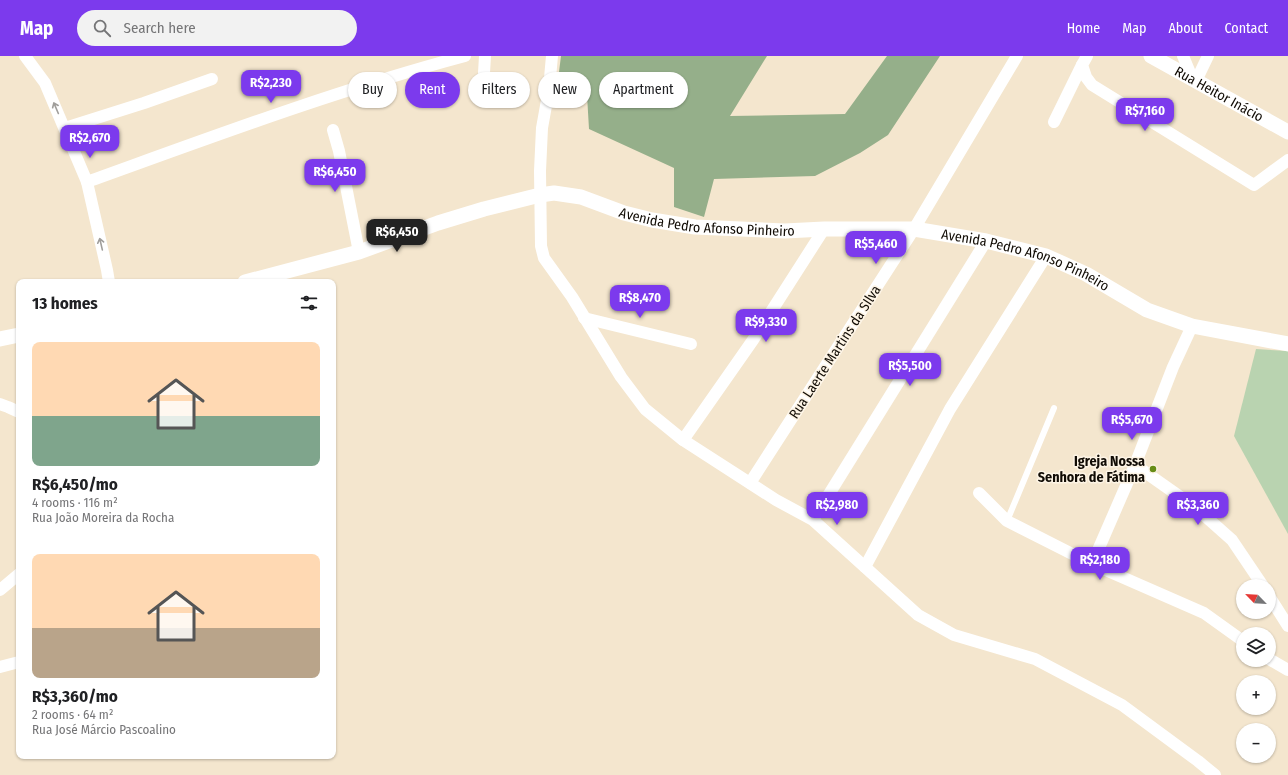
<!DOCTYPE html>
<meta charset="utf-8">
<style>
body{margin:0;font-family:"Fira Sans Condensed",sans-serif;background:#f2f2f2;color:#202124;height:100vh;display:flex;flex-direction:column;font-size:15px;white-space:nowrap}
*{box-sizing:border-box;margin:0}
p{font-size:13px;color:#757577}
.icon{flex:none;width:22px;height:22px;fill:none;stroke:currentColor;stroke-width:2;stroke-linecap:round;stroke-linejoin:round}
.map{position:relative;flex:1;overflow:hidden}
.drawer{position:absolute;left:16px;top:223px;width:320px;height:480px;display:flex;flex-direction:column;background:#fff;border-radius:8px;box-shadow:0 1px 3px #0004}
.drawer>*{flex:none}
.hud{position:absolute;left:348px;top:16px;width:380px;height:36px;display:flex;gap:8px}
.needle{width:26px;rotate:295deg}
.controls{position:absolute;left:1236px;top:523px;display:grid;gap:8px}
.controls a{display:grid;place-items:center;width:40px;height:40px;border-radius:50%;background:#fff;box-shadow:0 1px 3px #0004;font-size:20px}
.price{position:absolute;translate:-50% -34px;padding:0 9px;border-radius:8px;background:#7c3aed;color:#fff;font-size:13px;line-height:26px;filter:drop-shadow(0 1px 2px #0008)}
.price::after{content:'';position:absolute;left:50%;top:24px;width:12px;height:9px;margin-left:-6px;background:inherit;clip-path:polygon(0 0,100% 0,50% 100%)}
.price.active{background:#222;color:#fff}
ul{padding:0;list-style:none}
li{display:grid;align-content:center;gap:8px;height:212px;padding:0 16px}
li span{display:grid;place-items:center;height:124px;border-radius:8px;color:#555}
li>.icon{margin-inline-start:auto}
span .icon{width:72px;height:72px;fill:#fffc;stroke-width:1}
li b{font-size:17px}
h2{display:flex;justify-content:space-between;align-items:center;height:48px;padding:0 16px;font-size:17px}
.tag{padding:0 14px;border-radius:18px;background:#fff;box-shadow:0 1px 3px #0004;font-size:14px;line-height:36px}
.tag.active{background:#7c3aed;color:#fff}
header{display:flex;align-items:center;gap:24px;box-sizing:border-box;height:56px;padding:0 20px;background:#7c3aed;color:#fff}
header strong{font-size:19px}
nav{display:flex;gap:22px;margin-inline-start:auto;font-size:14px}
.search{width:280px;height:36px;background:#f2f2f2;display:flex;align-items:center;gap:10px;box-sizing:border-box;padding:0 14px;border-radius:22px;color:#757577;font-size:15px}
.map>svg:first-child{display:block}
.green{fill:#b9d3b0}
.forest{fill:#95af8a}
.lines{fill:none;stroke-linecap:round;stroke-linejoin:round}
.service{stroke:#fff;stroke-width:6}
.minor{stroke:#fff;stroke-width:12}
.tertiary{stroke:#fff;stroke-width:15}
.oneway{stroke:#a09e9b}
.poi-dot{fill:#668c16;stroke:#fdf4e5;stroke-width:1.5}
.labels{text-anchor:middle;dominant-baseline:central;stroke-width:3;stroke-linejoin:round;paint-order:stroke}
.street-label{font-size:14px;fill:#110c05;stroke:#fdf4e5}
.poi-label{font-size:14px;font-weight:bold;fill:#110c05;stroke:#fdf4e5;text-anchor:end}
</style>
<header>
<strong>Map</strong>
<div class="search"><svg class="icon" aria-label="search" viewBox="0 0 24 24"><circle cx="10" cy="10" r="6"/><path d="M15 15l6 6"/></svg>Search here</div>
<nav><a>Home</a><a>Map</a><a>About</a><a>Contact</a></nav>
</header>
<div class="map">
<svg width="1288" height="719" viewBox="0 0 1288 719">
<rect width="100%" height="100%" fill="#f4e6ce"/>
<!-- green -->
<path class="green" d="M1256,293L1288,295V478L1234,380Z"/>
<!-- forest -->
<path class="forest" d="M561,0H767L730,60L845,58L887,0H940L888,79L860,97L815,120L714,123L704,161L674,151V112L589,73L587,39L557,32Z"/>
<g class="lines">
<!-- service -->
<path class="service" d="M1007,465L1054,352"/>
<!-- minor -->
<g class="minor">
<path d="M25,0L45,27L87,126L107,214L109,226"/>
<path d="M552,0L549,33L542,72L540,115L541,190L544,202L572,241L621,321L645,353L683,384L776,444L813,464L918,559L954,579L1035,603L1122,649L1198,705L1215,719"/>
<path d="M1087,0L1082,9L1086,21L1092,29L1254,129L1288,104"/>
<path d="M1183,0L1193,24"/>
<path d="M1196,25L1208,0"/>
<path d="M483,34L485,0"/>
<path d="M1054,66L1082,9"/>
<path d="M65,72L144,47L212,23"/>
<path d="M333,74L339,95L359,196"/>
<path d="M87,126C212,81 337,34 465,0"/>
<path d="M584,262L691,288"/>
<path d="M0,348L8,351L19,356"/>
<path d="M683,384L753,284L824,173"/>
<path d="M1135,409L1196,452L1232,484L1263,530"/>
<path d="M750,427L914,173L1017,0"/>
<path d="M979,437L1007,465L1092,508L1204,557L1243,585"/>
<path d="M813,464L986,185"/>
<path d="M1092,508L1135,409L1173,311L1192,270"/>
<path d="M865,511L950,353L1046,200"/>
<path d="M0,534L19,518"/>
<path d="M1269,540L1288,570"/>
<path d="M1269,603L1288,614"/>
<path d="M0,611L19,606"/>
</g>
<!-- tertiary -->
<g class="tertiary">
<path id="s1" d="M1151,0L1288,76"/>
<path id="s2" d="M245,226L359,196L438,167L484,153L540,139L554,137L581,141L624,157L652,164L695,171L785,175L824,173H914L986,185L1046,200L1086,218L1147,254L1192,270L1288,288"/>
<path d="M0,283L19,279"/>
</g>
</g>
<!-- one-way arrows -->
<defs><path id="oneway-shaft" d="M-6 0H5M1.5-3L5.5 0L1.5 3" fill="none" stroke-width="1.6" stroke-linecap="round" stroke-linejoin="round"/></defs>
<g class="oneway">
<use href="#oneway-shaft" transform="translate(56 52) rotate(-113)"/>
<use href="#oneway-shaft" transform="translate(101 188) rotate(-103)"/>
</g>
<!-- markers -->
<circle class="poi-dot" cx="1153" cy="413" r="4"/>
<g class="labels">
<!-- street labels -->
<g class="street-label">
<text stroke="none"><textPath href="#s1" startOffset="78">Rua Heitor Inácio</textPath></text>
<text stroke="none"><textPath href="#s2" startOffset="479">Avenida Pedro Afonso Pinheiro</textPath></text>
<text stroke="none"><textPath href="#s2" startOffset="803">Avenida Pedro Afonso Pinheiro</textPath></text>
<text transform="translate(835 296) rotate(-57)">Rua Laerte Martins da SIlva</text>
</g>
<!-- poi labels -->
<g class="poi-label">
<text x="1145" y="405">Igreja Nossa<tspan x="1145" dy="16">Senhora de Fátima</tspan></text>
</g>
</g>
</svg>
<div class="controls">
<a><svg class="needle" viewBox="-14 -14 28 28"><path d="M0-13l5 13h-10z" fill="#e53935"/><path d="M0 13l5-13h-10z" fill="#757577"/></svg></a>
<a><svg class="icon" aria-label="layers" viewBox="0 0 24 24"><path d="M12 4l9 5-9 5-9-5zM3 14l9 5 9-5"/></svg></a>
<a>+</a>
<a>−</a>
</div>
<b class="price" style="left:271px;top:48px">R$2,230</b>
<b class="price" style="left:1145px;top:76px">R$7,160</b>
<b class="price" style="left:90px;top:103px">R$2,670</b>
<b class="price" style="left:335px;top:137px">R$6,450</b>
<b class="price active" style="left:397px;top:197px">R$6,450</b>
<b class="price" style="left:876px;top:209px">R$5,460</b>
<b class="price" style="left:640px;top:263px">R$8,470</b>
<b class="price" style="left:766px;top:287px">R$9,330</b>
<b class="price" style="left:910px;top:331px">R$5,500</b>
<b class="price" style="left:1132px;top:385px">R$5,670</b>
<b class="price" style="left:837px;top:470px">R$2,980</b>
<b class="price" style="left:1198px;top:470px">R$3,360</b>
<b class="price" style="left:1100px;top:525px">R$2,180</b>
<div class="hud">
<a class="tag">Buy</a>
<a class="tag active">Rent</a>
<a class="tag">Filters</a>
<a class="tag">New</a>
<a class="tag">Apartment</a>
</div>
<section class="drawer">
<h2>13 homes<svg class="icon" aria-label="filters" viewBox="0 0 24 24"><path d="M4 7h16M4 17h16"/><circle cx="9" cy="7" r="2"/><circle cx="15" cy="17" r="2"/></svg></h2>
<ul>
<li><span style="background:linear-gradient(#ffd9b3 60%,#7fa58c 0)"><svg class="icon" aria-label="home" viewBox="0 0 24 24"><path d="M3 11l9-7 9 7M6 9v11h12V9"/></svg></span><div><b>R$6,450/mo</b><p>4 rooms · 116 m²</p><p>Rua João Moreira da Rocha</p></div></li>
<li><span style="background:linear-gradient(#ffd9b3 60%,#b9a48a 0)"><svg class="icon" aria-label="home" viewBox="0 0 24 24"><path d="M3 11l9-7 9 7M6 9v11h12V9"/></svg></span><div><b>R$3,360/mo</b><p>2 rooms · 64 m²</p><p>Rua José Márcio Pascoalino</p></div></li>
</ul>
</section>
</div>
